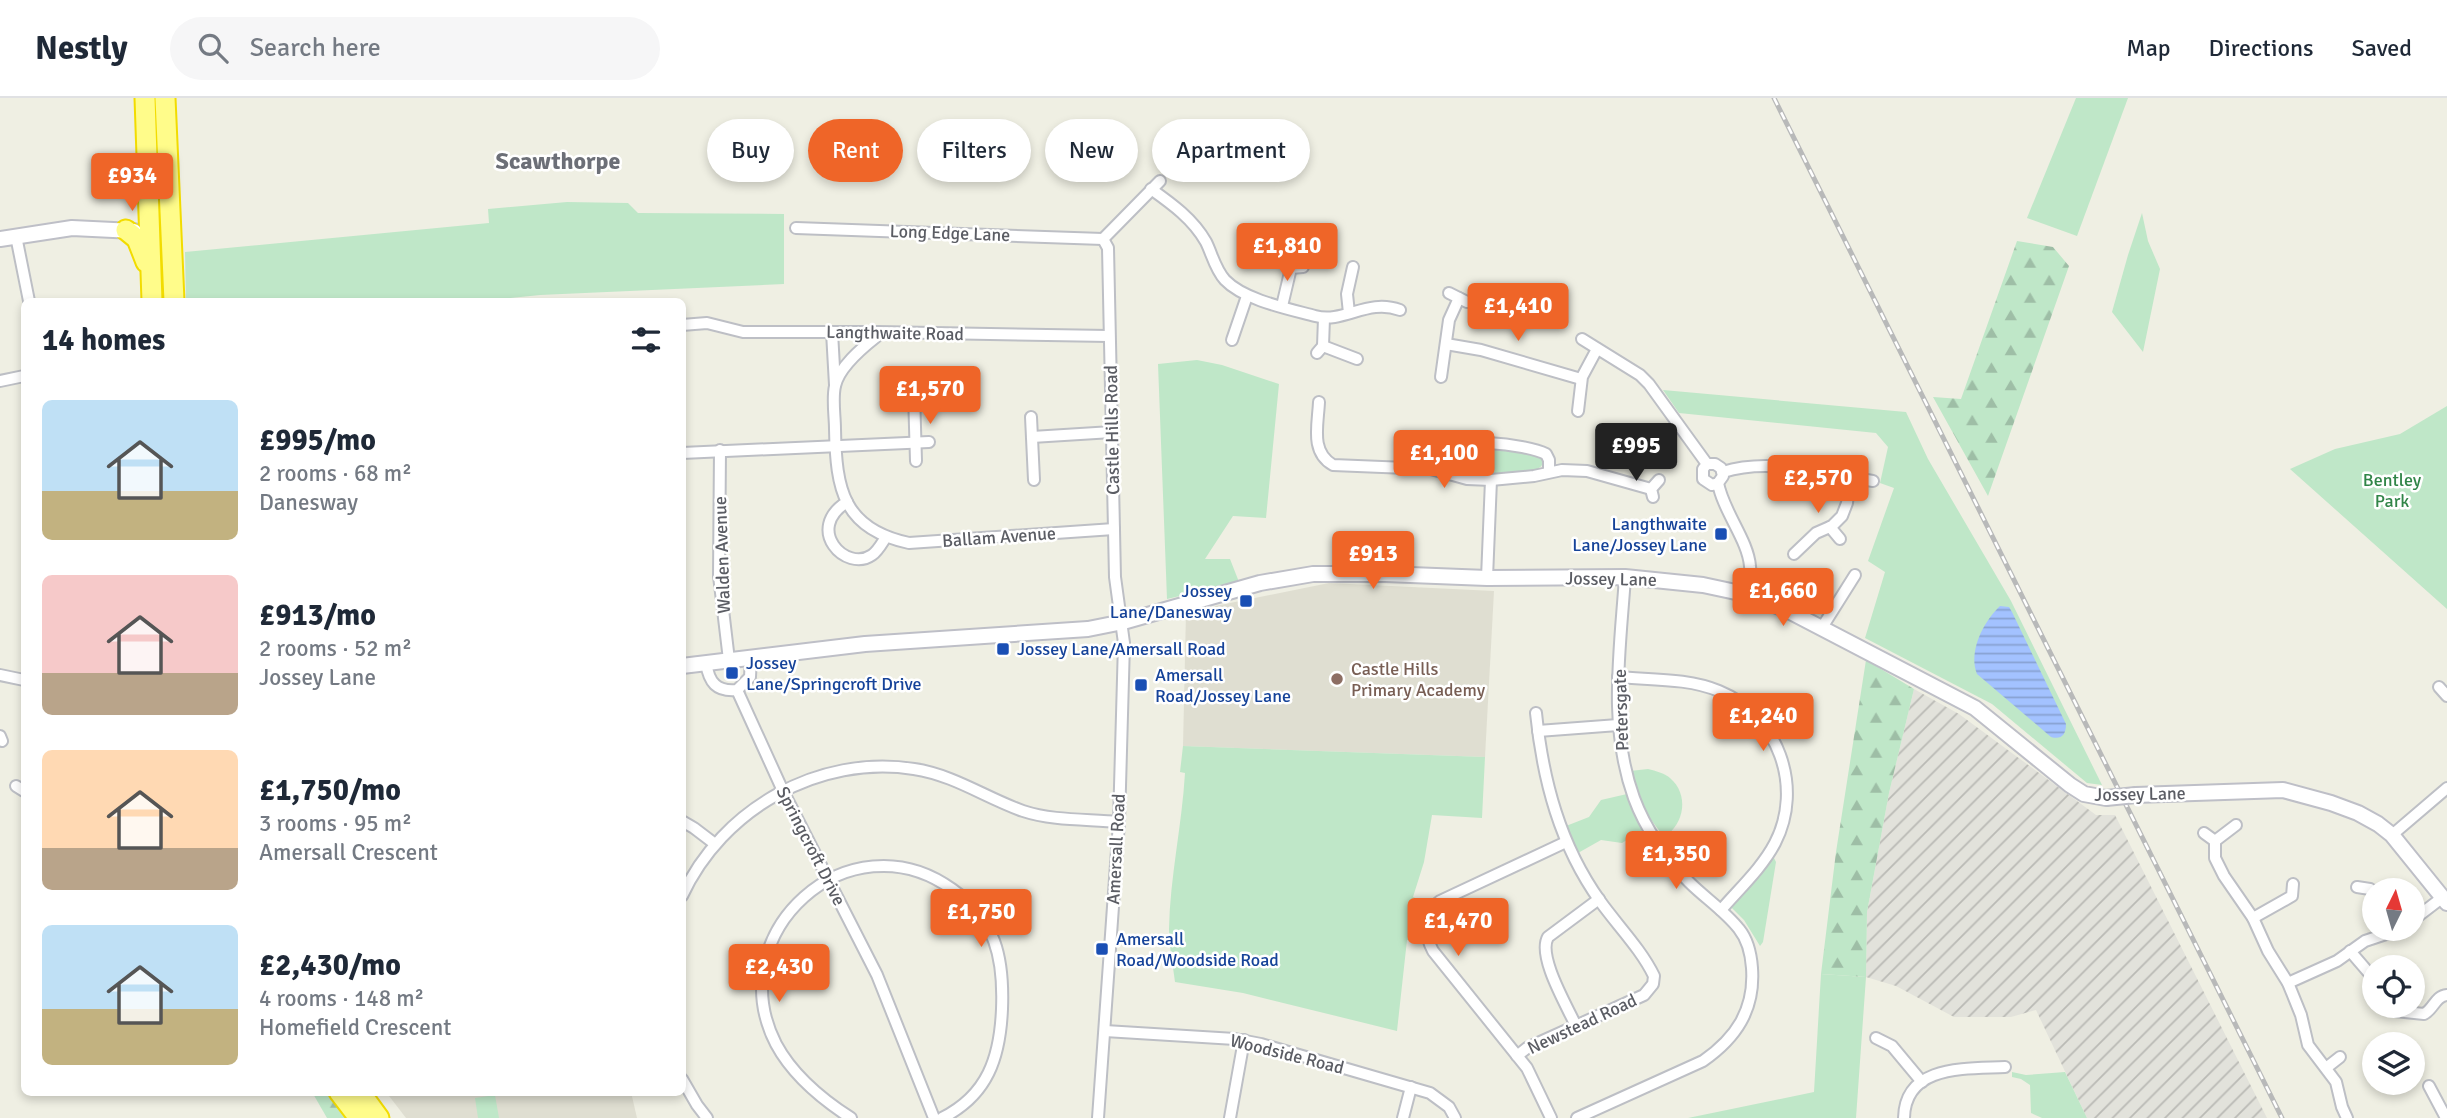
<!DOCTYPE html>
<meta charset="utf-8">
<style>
body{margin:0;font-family:Signika,sans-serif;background:#f6f6f7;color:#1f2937;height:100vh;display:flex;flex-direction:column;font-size:26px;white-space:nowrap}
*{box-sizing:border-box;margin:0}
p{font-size:23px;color:#747a83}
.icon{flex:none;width:38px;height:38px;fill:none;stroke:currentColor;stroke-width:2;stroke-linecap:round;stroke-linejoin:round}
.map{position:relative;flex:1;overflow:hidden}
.details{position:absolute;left:21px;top:200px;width:665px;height:798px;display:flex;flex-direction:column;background:#fff;border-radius:10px;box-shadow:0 4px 10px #0003}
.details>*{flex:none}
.top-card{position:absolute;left:707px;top:21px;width:665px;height:63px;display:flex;gap:14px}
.needle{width:46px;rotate:5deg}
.tools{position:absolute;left:2362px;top:780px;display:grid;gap:14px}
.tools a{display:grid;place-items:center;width:63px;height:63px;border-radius:50%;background:#fff;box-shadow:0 4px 10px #0003;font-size:35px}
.price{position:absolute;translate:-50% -60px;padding:0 16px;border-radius:7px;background:#ef6528;color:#fff;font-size:23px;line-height:46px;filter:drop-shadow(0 2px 4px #0008)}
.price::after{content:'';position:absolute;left:50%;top:42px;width:21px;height:16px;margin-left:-10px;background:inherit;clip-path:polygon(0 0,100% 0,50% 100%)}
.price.on{background:#222;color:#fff}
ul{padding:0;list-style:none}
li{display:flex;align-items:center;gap:21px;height:175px;padding:0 21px}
li span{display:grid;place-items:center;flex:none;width:196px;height:140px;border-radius:10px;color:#555}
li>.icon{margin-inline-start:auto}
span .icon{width:84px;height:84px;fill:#fffc;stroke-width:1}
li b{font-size:30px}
h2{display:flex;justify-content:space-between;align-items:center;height:84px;padding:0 21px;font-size:30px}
.pill{padding:0 24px;border-radius:32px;background:#fff;box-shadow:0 4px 10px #0003;font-size:24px;line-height:63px}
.pill.on{background:#ef6528;color:#fff}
header{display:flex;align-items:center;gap:42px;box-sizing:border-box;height:98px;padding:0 35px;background:#fff;border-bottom:2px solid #e0e1e3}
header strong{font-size:33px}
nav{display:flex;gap:38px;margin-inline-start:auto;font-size:24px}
.search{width:490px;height:63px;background:#f6f6f7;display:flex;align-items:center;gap:18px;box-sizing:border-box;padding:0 24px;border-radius:38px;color:#747a83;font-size:26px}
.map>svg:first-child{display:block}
.industrial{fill:url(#industrial-furrows)}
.education{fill:#dfded1}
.green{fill:#bfe7c8}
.forest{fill:url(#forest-firs)}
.water{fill:url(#water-rules)}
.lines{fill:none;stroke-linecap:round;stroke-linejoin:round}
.street-casing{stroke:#bdbfc5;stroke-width:14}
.secondary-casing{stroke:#bebfc7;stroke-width:18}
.highway-casing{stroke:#f2dc00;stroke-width:23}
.street{stroke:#fff;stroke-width:10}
.secondary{stroke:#fff;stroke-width:14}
.highway{stroke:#fffc8a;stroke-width:19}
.rail-casing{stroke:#b8b9b9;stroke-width:5}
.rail{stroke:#fff;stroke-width:2.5;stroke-dasharray:8;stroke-linecap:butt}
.secondary-bridge-casing{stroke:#bebfc7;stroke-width:18;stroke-linecap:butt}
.secondary-bridge{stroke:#fff;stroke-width:14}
.transit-dot{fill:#1a4fb4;stroke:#fff;stroke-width:2.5}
.education-dot{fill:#8d6e63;stroke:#fff;stroke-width:2.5}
.labels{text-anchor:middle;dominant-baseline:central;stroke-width:5;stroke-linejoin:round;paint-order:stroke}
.street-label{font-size:18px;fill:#5b5d64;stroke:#fff}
.park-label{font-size:18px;fill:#318548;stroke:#fff}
.transit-label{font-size:18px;fill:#164399;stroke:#fff;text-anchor:start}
.education-label{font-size:18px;fill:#785e54;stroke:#fff;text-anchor:start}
.district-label{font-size:24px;font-weight:bold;fill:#6c6f77;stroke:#fff}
</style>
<header>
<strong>Nestly</strong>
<div class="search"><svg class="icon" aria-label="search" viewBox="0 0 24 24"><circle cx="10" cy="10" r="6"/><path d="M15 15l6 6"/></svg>Search here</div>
<nav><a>Map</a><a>Directions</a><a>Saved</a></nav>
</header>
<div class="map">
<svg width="2447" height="1020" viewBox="0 0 2447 1020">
<defs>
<pattern id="industrial-furrows" width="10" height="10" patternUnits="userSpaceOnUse" patternTransform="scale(1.75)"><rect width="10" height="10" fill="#e2e2db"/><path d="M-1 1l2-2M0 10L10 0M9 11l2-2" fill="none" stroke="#babab5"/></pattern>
<pattern id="forest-firs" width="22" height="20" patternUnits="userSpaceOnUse" patternTransform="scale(1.75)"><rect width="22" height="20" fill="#bfe7c8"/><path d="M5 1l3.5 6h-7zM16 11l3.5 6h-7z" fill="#9ebea6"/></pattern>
<pattern id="water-rules" width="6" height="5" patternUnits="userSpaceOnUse" patternTransform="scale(1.75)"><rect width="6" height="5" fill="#a3c2ff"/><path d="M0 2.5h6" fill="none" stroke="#88a1d2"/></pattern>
</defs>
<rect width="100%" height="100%" fill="#efefe3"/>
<!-- industrial -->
<path class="industrial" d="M1914,591L1959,616L2096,717H2115L2267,1020H2087L2036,912L2011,919H1954L1896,888L1866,879L1867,814L1889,695Z"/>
<!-- education -->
<g class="education">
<path d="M1329,485L1494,493L1485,659L1183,648L1186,514Z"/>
<path d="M386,994H631L637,1020H406Z"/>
</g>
<!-- green -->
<g class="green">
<path d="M2076,0H2128L2077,138L2027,120Z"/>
<path d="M567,104L628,105L638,115L784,116V186L540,197L480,203H186L185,154L489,125L488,111Z"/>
<path d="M2142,115L2148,143L2160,171L2143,254L2112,214L2128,157Z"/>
<path d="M1197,262L1222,267L1279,286L1266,420L1233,418L1205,461H1230L1239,484L1167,501L1158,266Z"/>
<path d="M1663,292L1906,314L1928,361L2011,503L2102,687L2087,685L1992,606L1865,540L1885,474L1868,463L1894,390L1880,385L1888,349L1876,335L1679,315Z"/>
<path d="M2447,308V511L2290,371L2335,351L2400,336Z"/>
<path d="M1510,348L1545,360C1542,389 1458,373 1439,368L1436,357L1439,355L1465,349Z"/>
<path d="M1183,648L1485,659L1482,720L1432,717L1424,764L1413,799L1425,804L1419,822L1420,843L1407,842L1397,933L1243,895L1175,884C1173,867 1169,848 1169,831C1170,779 1182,727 1185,675L1180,674Z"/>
<path d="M1648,671C1656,673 1664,675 1670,680C1689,696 1685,726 1664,739L1643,711L1630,673Z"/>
<path d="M1627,696L1644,731L1622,745L1601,742L1578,755L1566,728L1589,719L1601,702Z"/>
<path d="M1773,758L1776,764L1763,844L1760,848L1744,822L1731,809Z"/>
<path d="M1821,876L1866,879L1856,1020H1688L1814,994Z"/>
<path d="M2012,974L2026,977L2065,974L2087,1020H2042L2031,1015L2030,987L2021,981L2012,979Z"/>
<path d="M495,997L499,1020H478L475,1000Z"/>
</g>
<!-- forest -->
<g class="forest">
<path d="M2017,143L2053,149L2069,168L1988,398L1933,299L1961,301Z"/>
<path d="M1866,562L1914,591L1889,695L1867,814L1866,879L1821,876L1836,754Z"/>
<path d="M312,994H328L345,1020H327Z"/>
</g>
<!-- water -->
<path class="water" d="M2000,508L2009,509L2012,514L2066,626C2066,637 2061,642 2051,639L1977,576C1968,554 1983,524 2000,508Z"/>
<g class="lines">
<!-- street casing -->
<g class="street-casing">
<g id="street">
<path d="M1151,91C1172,106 1193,121 1206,144C1212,156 1215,171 1225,182C1244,202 1289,211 1315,218C1344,226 1367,200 1400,212"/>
<path d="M796,130L1103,141"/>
<path d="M16,138L29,203"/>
<path d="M1103,141L1160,83"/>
<path d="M1281,163L1291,170L1303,169"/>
<path d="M1449,195L1467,204"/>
<path d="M1282,208L1291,170"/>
<path d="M1349,215L1347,196L1353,169"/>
<path d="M682,227L707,225L743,234H877L1109,238"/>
<path d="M832,234L835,287"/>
<path d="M877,234L876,239C862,250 839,269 835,288C832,301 835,318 835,331C836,391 843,431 909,445L1114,431"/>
<path d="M1582,241L1640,277L1649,286L1707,366"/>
<path d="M1232,242L1247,198"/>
<path d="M1446,246L1481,252L1581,281"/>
<path d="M1323,248L1324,220"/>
<path d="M1317,255L1323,248L1357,261"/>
<path d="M1441,279L1449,222L1459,200"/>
<path d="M0,283L24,278"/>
<path d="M914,295L916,363"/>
<path d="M1319,304C1318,327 1310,354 1333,367L1431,371L1467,381L1491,382L1534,378L1562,372L1587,373L1651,391"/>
<path d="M1578,313L1582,279L1597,251"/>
<path d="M1031,319L1034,382"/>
<path d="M1032,339L1112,334"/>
<path d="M720,352L719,478L729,562"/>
<path d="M682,355L929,344"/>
<path d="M1431,371C1432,366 1431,359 1435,355C1449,337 1527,346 1546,356L1549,362V374"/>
<path d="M1723,374C1770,359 1824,376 1873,383"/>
<path d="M1718,385L1712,387L1703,381V371L1707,366H1715L1721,370L1723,378L1718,385C1723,413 1748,442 1750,468C1751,478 1748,487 1745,496"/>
<path d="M1653,399L1651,391L1659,382"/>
<path d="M847,404C804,431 846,475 872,457C878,453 882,445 886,439"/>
<path d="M1830,429L1840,441"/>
<path d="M1794,456L1816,435L1832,428L1842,418L1847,405L1850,380"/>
<path d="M1487,480L1491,382"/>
<path d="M1821,531L1855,477"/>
<path d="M706,565C709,584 716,594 737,592L750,579L751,559"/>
<path d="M0,577L24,582"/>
<path d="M1618,579C1651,582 1688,580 1719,593C1778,617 1804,689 1775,745C1762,770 1739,791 1721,812"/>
<path d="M2439,589L2447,598"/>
<path d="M737,592L783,693L877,877L934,1020"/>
<path d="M1538,633L1618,627"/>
<path d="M0,638L2,643"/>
<path d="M16,688L24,693"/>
<path d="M682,723L694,730L715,746"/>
<path d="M2204,735L2215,743V760L2224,778L2253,820L2268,853L2288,885L2301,917L2308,947L2336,984L2342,1009L2347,1020"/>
<path d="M2392,737L2447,690"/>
<path d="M2215,743L2236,727"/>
<path d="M2357,789L2370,791L2375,795"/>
<path d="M682,798C722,711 819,656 914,671C954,677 986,700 1023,713C1053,723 1088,721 1119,724"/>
<path d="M2253,820L2292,798L2293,786"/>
<path d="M2413,822L2443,799"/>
<path d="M2350,853L2375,882"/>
<path d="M2288,885L2337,863L2365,843L2401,831"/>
<path d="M2390,908L2395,913L2424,916C2434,911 2435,898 2447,897"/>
<path d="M1576,928C1567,908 1537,858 1548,839L1599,801"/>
<path d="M1105,933L1235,941L1261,946L1430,995L1449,1009L1455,1020"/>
<path d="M1876,940L1892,948L1922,984"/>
<path d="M1517,958L1527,950L1644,897L1653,886L1654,878C1641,851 1617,827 1600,803C1560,747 1543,683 1536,615"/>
<path d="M2326,970L2340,959"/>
<path d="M682,981L697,1007L707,1020"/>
<path d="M2429,988L2446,1020"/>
<path d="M851,1020C823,1002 792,976 776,946C719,835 849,717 952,791C996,822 1004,860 1002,911C1000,959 988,997 942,1020"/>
<path d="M1098,1020L1119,724L1124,545L1115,479L1108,150L1103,141"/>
<path d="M1230,1020L1244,942"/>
<path d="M1403,1020L1411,989"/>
<path d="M1551,1020L1527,970L1433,853C1424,836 1423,816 1440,803L1566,744"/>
<path d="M1577,1020L1703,963C1736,940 1755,912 1752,870C1751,856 1748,842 1739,831C1725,813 1705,800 1689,784C1666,761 1645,730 1634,700C1608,628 1620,554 1625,479"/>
<path d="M1904,1020C1905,966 1967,971 2005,969"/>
</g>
</g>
<!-- secondary casing -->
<g class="secondary-casing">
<g id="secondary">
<path d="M0,141L72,130L134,133"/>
<path d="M682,568L865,546L1088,531L1123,524L1260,485L1313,476H1385L1487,480L1625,479L1703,487L1745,496L1785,511L1975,610L2070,687L2084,696L2106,700"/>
<path d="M2136,697L2283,692L2331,705L2358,715L2378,726L2392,737L2447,805"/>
</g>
</g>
<!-- highway casing -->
<g class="highway-casing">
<g id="highway">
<path d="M145,0L152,203"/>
<path d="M165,0L174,203"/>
<path d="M126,132L137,141L146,164"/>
<path d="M339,994L359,1020"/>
<path d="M360,994L379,1020"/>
</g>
</g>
<!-- street -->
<use href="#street" class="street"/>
<!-- secondary -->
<use href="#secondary" class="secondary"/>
<!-- highway -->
<use href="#highway" class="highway"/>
<!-- rail casing -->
<g class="rail-casing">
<path id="rail" d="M1774,0L2282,1020"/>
</g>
<!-- rail -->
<use href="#rail" class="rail"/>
<!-- secondary-bridge casing -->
<g class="secondary-bridge-casing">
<path id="secondary-bridge" d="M2106,700L2136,697"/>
</g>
<!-- secondary-bridge -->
<use href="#secondary-bridge" class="secondary-bridge"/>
</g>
<!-- markers -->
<g class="transit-dot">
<rect x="1714" y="429" width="14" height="14" rx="3.5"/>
<rect x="1239" y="496" width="14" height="14" rx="3.5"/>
<rect x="996" y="544" width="14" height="14" rx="3.5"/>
<rect x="725" y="568" width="14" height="14" rx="3.5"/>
<rect x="1134" y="580" width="14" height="14" rx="3.5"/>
<rect x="1095" y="844" width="14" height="14" rx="3.5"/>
</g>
<circle class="education-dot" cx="1337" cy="581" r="7"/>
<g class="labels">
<!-- street labels -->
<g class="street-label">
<text transform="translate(950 135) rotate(2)">Long Edge Lane</text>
<text transform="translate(895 235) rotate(1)">Langthwaite Road</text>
<text transform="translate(1112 332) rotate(-91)">Castle Hills Road</text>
<text transform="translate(999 439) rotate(-4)">Ballam Avenue</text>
<text transform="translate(722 457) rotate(-92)">Walden Avenue</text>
<text transform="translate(1611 481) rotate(1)">Jossey Lane</text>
<text transform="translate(1621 612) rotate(-92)">Petersgate</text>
<text transform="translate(2140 696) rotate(-1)">Jossey Lane</text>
<text transform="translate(811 748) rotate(63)">Springcroft Drive</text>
<text transform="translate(1116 751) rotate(-87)">Amersall Road</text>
<text transform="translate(1582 926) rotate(-25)">Newstead Road</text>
<text transform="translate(1287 956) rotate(14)">Woodside Road</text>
</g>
<!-- park labels -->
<g class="park-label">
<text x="2392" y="382">Bentley<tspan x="2392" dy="21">Park</tspan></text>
</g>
<!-- transit labels -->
<g class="transit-label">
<text x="1707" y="426" text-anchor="end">Langthwaite<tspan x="1707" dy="21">Lane/Jossey Lane</tspan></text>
<text x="1232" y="493" text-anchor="end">Jossey<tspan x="1232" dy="21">Lane/Danesway</tspan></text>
<text x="1017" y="551">Jossey Lane/Amersall Road</text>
<text x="746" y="565">Jossey<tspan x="746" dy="21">Lane/Springcroft Drive</tspan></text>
<text x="1155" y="577">Amersall<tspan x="1155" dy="21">Road/Jossey Lane</tspan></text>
<text x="1116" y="841">Amersall<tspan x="1116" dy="21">Road/Woodside Road</tspan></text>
</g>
<!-- education labels -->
<g class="education-label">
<text x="1351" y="571">Castle Hills<tspan x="1351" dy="21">Primary Academy</tspan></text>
</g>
<!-- district labels -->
<g class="district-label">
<text x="558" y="63">Scawthorpe</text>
</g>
</g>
</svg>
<div class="tools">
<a><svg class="needle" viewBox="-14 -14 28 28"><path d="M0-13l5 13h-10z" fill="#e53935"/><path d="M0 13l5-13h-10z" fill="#747a83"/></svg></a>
<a><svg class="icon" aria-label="locate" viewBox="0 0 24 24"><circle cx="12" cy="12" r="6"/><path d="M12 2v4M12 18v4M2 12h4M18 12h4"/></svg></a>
<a><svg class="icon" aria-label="layers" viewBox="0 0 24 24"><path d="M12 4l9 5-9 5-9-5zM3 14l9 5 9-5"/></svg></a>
</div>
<b class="price" style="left:132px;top:115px">£934</b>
<b class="price" style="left:1287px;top:185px">£1,810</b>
<b class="price" style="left:1518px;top:245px">£1,410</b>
<b class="price" style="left:930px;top:328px">£1,570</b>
<b class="price on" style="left:1636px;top:385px">£995</b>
<b class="price" style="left:1444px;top:392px">£1,100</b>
<b class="price" style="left:1818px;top:417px">£2,570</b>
<b class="price" style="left:1373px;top:493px">£913</b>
<b class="price" style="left:1783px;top:530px">£1,660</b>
<b class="price" style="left:1763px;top:655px">£1,240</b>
<b class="price" style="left:1676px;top:793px">£1,350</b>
<b class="price" style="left:981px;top:851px">£1,750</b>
<b class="price" style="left:1458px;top:860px">£1,470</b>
<b class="price" style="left:779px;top:906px">£2,430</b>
<div class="top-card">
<a class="pill">Buy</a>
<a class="pill on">Rent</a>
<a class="pill">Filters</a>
<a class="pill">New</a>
<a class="pill">Apartment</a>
</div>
<section class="details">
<h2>14 homes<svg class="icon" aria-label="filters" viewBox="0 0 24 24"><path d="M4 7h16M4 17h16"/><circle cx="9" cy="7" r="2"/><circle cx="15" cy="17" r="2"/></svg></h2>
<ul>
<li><span style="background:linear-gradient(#bfe0f5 65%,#c2b280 0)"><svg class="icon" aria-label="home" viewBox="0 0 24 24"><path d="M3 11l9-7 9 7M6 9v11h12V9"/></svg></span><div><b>£995/mo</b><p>2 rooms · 68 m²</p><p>Danesway</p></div></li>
<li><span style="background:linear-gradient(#f6c9c9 70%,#b9a48a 0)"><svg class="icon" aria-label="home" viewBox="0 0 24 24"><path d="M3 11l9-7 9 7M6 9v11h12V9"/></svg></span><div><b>£913/mo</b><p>2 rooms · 52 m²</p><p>Jossey Lane</p></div></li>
<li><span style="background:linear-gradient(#ffd9b3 70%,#b9a48a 0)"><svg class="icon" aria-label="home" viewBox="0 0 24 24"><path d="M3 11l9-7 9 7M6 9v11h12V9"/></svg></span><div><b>£1,750/mo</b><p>3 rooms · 95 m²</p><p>Amersall Crescent</p></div></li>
<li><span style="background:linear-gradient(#bfe0f5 60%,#c2b280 0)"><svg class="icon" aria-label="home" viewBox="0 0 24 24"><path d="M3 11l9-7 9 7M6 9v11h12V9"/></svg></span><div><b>£2,430/mo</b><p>4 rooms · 148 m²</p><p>Homefield Crescent</p></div></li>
</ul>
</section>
</div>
